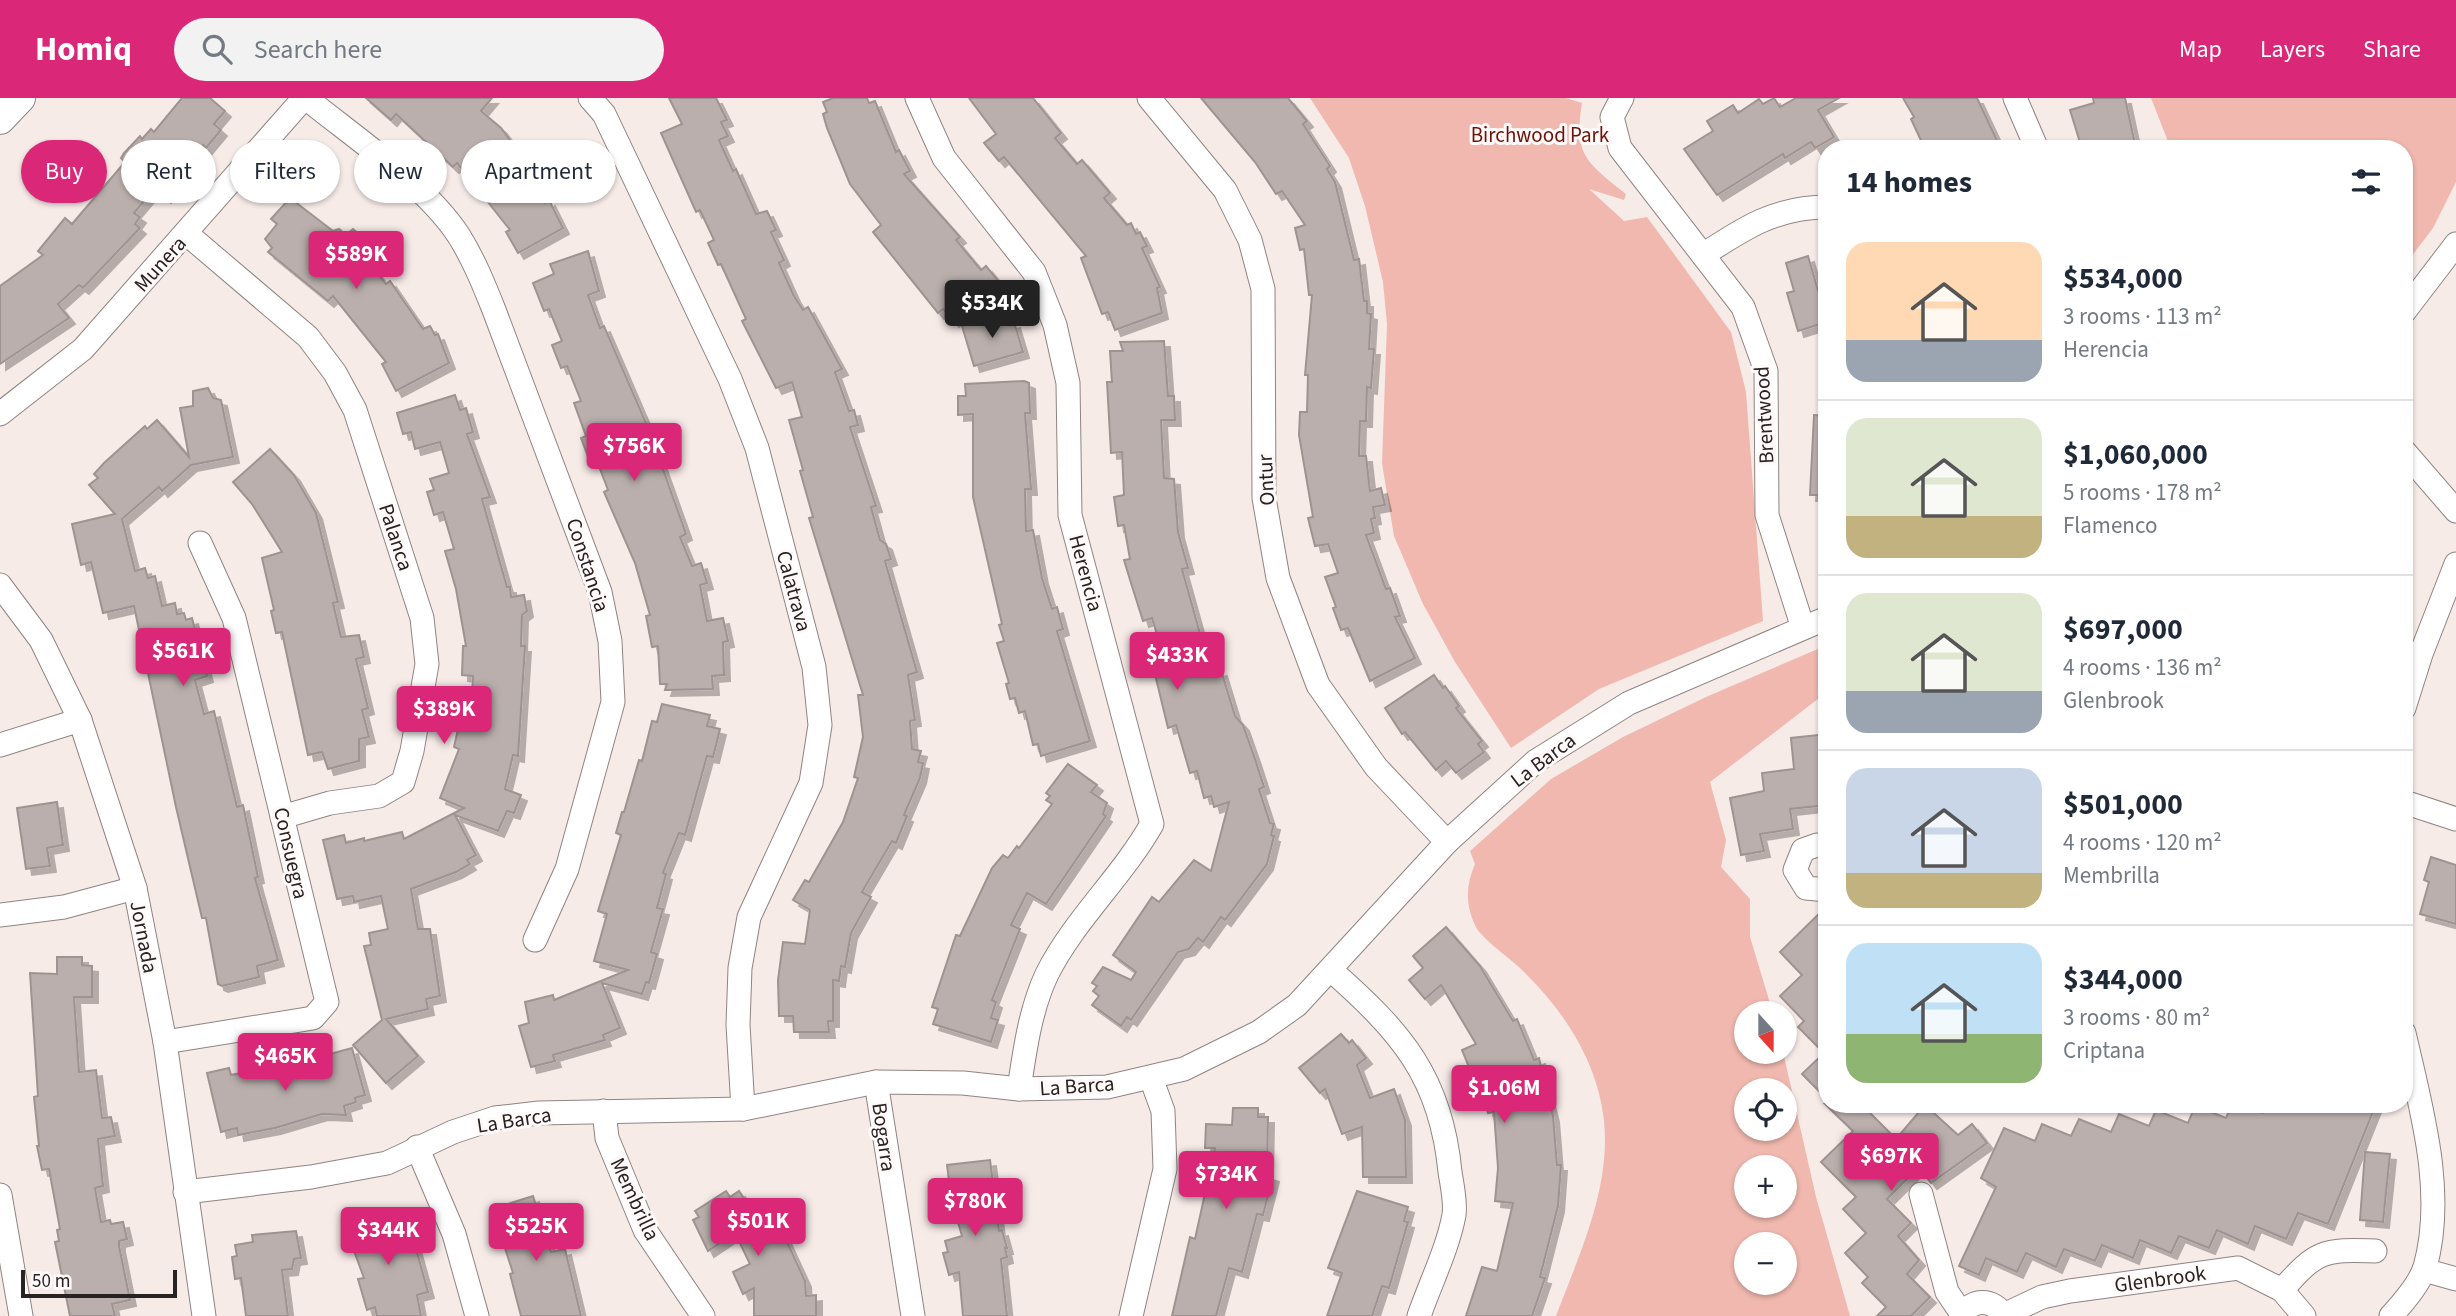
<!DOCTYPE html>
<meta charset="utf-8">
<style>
body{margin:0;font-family:"Source Sans 3",sans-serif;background:#f2f2f3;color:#1f2937;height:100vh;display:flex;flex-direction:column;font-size:26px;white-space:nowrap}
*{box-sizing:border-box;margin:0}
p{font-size:23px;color:#747a83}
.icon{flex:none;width:38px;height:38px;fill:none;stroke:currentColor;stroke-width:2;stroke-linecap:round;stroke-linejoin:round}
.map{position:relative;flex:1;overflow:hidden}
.panel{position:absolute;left:1818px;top:42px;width:595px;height:973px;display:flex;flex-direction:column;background:#fff;border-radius:28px;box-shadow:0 2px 5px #0004}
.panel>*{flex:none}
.banner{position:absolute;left:21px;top:42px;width:665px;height:63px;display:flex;gap:14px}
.needle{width:46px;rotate:159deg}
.buttons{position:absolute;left:1734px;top:903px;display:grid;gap:14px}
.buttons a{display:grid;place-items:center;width:63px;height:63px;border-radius:50%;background:#fff;box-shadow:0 2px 5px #0004;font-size:35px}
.scale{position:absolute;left:21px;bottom:18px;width:156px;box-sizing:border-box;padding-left:7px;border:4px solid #272322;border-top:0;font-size:19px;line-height:24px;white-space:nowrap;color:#272322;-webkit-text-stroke:5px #fffaf9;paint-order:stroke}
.price{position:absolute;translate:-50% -60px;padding:0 16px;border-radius:7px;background:#db2777;color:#fff;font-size:23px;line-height:46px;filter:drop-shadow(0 2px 4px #0008)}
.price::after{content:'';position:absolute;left:50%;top:42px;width:21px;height:16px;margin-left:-10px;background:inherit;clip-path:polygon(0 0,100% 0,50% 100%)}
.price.on{background:#222;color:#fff}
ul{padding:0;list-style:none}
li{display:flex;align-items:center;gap:21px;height:175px;padding:0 28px}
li+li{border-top:2px solid #e0e1e3}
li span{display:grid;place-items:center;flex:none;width:196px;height:140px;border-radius:21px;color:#555}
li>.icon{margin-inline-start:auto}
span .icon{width:84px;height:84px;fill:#fffc;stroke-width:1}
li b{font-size:30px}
h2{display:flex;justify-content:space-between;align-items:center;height:84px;padding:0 28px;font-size:30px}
.tag{padding:0 24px;border-radius:32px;background:#fff;box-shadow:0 2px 5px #0004;font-size:24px;line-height:63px}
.tag.on{background:#db2777;color:#fff}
header{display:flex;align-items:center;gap:42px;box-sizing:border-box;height:98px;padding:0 35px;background:#db2777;color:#fff}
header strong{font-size:33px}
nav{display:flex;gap:38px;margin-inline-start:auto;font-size:24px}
.search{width:490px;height:63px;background:#f2f2f3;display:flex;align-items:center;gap:18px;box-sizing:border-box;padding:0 24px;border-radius:38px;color:#747a83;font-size:26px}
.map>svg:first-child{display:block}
.green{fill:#f0b8ae;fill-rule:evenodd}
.building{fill:#baafac;stroke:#9f9391;stroke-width:2;filter:url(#shadow)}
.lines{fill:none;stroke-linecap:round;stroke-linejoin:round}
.minor-casing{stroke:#8f8482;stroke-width:25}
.major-casing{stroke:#8f8482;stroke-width:32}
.minor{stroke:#fff;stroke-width:23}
.major{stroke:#fff;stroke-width:30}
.labels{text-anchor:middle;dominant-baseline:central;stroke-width:6;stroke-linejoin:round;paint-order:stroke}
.park-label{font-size:21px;fill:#6d1208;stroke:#fffaf9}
.street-label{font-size:21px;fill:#272322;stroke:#fffaf9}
</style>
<header>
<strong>Homiq</strong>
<div class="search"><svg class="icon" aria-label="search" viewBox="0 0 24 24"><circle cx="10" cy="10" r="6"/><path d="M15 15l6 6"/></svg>Search here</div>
<nav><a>Map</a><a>Layers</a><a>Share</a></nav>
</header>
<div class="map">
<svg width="2456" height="1218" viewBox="0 0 2456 1218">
<defs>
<filter id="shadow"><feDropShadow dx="6" dy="6" stdDeviation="0" flood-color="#0004"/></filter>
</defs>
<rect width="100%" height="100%" fill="#f7ebe8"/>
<!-- green -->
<g class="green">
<path d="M1310,0H1566L1582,5C1573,57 1587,65 1626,96L1624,102L1589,91L1624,123L1647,119L1731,234L1746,294L1763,523L1599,591L1511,650L1455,564L1423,506L1394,438L1382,365L1387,226L1383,184L1365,108L1349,60Z"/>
<path d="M2151,0H2456V84L2433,130L2405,167L2404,51H2171Z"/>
<path d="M1827,547V594L1710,684L1726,742L1721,769L1750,801V839L1773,915H1746V954H1783L1816,1099L1850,1218H1556C1579,1157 1611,1090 1604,1023C1598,964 1563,911 1521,871C1510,860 1480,840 1475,827C1465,805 1466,787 1475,766L1470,753L1551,681L1623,639L1706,599ZM1746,992H1785V1031H1746ZM1785,1069V1108H1746V1069ZM1785,1146V1185H1746V1146Z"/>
</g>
<!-- building -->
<g class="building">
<path d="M182,0H210L225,13L214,26L221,32L206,50L203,47L175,77L181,82L165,99L155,90L134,115L140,119L135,126L140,130L83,190L79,187L58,206L69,220L0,266V188L43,157L38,153L65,120L72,126L125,64L121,60L124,55L140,38L142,41L151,31L154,34Z"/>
<path d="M366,0H492L481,13L501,30L516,50L525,45L541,65L529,77L545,105L549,102L563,130L518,155L506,134L510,132L457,65L453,69L396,16L391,22Z"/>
<path d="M669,0H716L727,22L721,24L728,38L719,42L733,73L736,71L756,116L767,113L776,132L771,134L784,162L779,165L794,198L803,212L808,209L842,271L835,274L849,313L854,312L858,327L850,329L876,408L871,409L880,442L886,446L891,461L885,463L917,574L908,577L915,622L910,623L912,651L921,653L918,664L923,665L920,680L904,717L907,718L896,745L892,743L862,794L871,799L851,835L845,869L841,868L839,883L833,882V923H828L829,934H794L793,918H779L778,882L783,844L805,846L810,812L793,802L805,782L809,784L843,724L858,680L854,679L863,639L858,597H863L809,420L813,419L800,373L803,372L789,322L802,319L792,284L776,290L742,223L746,221L721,166L718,167L708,145L714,142L700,112L696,114L661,35L682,26Z"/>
<path d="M833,0H867L869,5L875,3L896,54L899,52L910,73L904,76L960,139L956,142L981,172L986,168L1000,185L953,223L943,211L938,215L873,134L881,127L850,86L827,30L823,16L827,14L823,4Z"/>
<path d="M969,0H1033L1061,35L1055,40L1077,66L1082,62L1110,95L1104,100L1127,127L1131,125L1136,136L1140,134L1147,148L1142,150L1160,189L1157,190L1162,215L1115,232L1108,214L1102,216L1081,160L1086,158L1004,59L999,63L984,45L996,36Z"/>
<path d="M1201,0H1288L1307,23L1303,26L1330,68L1327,71L1335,84L1354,162L1359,161L1364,203H1367V215L1371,216L1369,251H1374L1371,290L1367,289L1366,323H1360L1359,358H1366L1370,393L1381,390L1385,407L1373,409L1375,420L1371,421L1374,435L1366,437L1386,491L1390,490L1400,518L1395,519L1415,560L1370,583L1348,530L1341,532L1333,510L1336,509L1325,479L1338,475L1328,446L1315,448L1308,420L1313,419L1299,337L1300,314H1307L1308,277H1305L1312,197H1309L1304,151L1300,152L1295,130L1305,127L1282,93L1276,96L1255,64Z"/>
<path d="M1774,0L1780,9L1796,0H1839L1818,12L1834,39L1815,50L1811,44L1785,60L1783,56L1717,97L1684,51L1713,33L1707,23L1733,7L1738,15L1759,1L1763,6Z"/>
<path d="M1903,0H1977L2001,51H1925L1911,21L1914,19Z"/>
<path d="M2093,0H2125L2136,51H2082L2070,12L2094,5Z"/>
<path d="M290,100L333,133L339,131L346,137L353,131L377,151L367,162L386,186L390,183L423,231L430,228L435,237L438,236L449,265L396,293L382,266L386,264L333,198L328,203L268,154L272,150L265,141L277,126L271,121Z"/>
<path d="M588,153L599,193L588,197L600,230L604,228L649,332L686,436L680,439L692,468L701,465L707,485L700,487L707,523L723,520L728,543L723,544L724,577L712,578L713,591L665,592L667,586H660L658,548L652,549L646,518L650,517L635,465L604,394L608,392L595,358L589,361L581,340L586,338L574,305L581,303L567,268L561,270L552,247L562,243L549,211L544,213L533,185L554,176L550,166Z"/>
<path d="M1808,158L1827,224L1798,233L1787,195L1794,193L1786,165Z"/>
<path d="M1000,217L1004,227L1014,224L1023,254L974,268L962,228Z"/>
<path d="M1164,243L1168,298H1174L1175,322H1161L1164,380L1174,381L1178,434L1188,470L1182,471L1211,575L1221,572L1235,618L1243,627L1255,661L1264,689L1259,691L1270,725L1274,726L1271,737L1274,738L1267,766L1225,822L1221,819L1203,844L1198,840L1189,851L1178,854L1131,922L1127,919L1121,928L1092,907L1099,898L1093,893L1097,888L1092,885L1103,869L1131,882L1136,874L1113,857L1152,799L1159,804L1194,762L1211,773L1229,704L1214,709L1211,698L1204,700L1197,673L1190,675L1176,627L1168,630L1151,560L1157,558L1155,552L1161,550L1152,520L1143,523L1131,485L1124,462L1130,461L1124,427L1118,428L1114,399L1124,397L1122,354L1111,355L1107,284H1112L1110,253H1123L1120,244Z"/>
<path d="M1024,283L1029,285L1030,315H1025L1031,391H1025L1026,433L1033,432L1042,480L1052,511L1057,509L1063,531L1057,533L1090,643L1041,658L1038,646L1033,647L1025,613L1019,615L1015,600L1010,601L1006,586L1009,585L997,545L1004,543L999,527L1002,526L973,399V316L958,317V298H966L965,286Z"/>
<path d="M208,290L213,300L221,302L233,359L191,367L162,393L159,389L122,421L135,473L145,470L148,480L155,478L162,508L175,505L177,516L184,515L186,522L192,520L207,578L195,582L204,616L214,613L237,709L243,707L258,779L255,780L278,862L257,868L259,879L222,888L218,886L206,820H202L176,709L134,508L103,515L91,464L81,467L72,426L115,416L89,387L98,380L94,376L104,365L145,328L147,331L157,322L189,359L180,310L193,308V293Z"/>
<path d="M455,297L460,312L466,310L473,334L467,336L490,399L482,401L507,489H510L511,499L524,497L527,513L522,517L521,548H525L518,658L513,657L505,691L521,697L514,715L507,713L498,733L455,717L476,757L467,762L470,766L456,774L411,791L418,831H430L440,898L426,901L428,911L386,921L418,958L386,985L353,947L382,922L364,848L371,847L369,835L388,831L381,798L354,804L353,798L337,801L323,742L344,737L346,745L364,740V743L402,734L404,741L464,710L440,700L459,651L454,649L459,627L470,629L473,578L462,577L463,548H466L456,491L445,453L454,451L443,414L434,417L427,394L434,392L430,381L449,375L440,344L415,351L411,334L403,336L397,315Z"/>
<path d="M1814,317L1827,318V397H1810Z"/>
<path d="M270,351L294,377L316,415L338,504L333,505L341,539L359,537L364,559L356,561L368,610L362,612L369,639L359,641V663L328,671L322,654L308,657L282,534L276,535L271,513L274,512L262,460L282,454L252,406L233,384Z"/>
<path d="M1434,577L1443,590L1445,588L1459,608L1456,610L1482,643L1478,646L1484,654L1456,675L1446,663L1436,672L1405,634L1402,636L1385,610Z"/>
<path d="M662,606L710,617L707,628L720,631L713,659L707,658L685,737L679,735L663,775L666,776L657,810L663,811L651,854L657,856L649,885L646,884L642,896L602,885L620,930L603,937L605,942L553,957L555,963L531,969L519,928L529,925L525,904L553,897L554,902L628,872L594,863L607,816L598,813L621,737L616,735L622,714H624L639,662L642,663L652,623L657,624Z"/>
<path d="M1827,636V707L1790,711L1793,731L1760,736L1764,753L1741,757L1730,700L1764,693L1762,675L1794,671L1791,640Z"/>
<path d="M1068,666L1097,687L1091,694L1107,705L1103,716L1106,718L1046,806L1027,795L1011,827L1020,831L992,902L996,904L991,920L998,922L991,944L933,926L938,911L932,909L956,837L960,838L992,770L1003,757L1008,760L1017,748L1019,750L1052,706L1046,702L1050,698L1046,695Z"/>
<path d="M57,704L63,747L47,750L50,768L26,771L17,710Z"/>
<path d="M2431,759L2456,767V826L2420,816L2429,784L2424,782Z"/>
<path d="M1827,808V1001L1802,976L1824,955L1798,929L1804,923L1780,898L1802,877L1780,854Z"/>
<path d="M1446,829L1480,868L1513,923L1517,921L1534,962L1539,960L1553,1018L1557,1067H1561L1558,1108L1540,1179L1545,1180L1532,1218H1466L1482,1169L1497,1173L1513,1105L1495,1103L1498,1070L1494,1014L1488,1015L1478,971L1471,974L1462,952L1476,946L1441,887L1425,901L1409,882L1423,870L1413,858Z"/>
<path d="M57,859H82V867L92,868V899H74L79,974L96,972L102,1020L111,1019L115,1038L98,1041L103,1088L95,1090L101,1124L110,1122L111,1126L123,1124L127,1141L119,1143V1148L130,1202L112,1206L115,1218H70L55,1144L59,1143L57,1132L60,1131L49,1071L42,1072L37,1048H39L34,999L38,998L30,875L57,876Z"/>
<path d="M1341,936L1349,945L1352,942L1366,960L1357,967L1370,1000L1394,991L1405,1022L1406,1079H1363L1362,1029L1342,1036L1325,991L1320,995L1299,970Z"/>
<path d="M352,950L365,997L355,1000L356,1004L344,1008L346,1017L322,1016L275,1030L238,1037L237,1030L221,1034L207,975L229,970L231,977L279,968L280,973L313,966L312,961Z"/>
<path d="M1825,1006H1861L1896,1041L1925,1007L1958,1037L1972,1026L1987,1045L1931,1085L1919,1069L1887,1101L1911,1125L1898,1138L1919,1162L1907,1176L1930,1199L1911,1218H1877L1886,1209L1862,1185L1868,1179L1845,1155L1866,1135L1843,1111L1856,1099L1821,1064L1853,1033Z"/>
<path d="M2232,1006H2242L2263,1015L2267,1006H2289L2302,1011L2304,1006H2376L2328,1126L2298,1115L2286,1141L2255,1128L2248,1146L2217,1132L2209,1150L2179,1138L2171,1155L2140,1142L2133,1160L2102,1147L2095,1163L2064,1151L2056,1169L2026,1155L2017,1174L1986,1160L1979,1177L1959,1168L1996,1089L1981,1080L2004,1030L2035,1043L2042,1026L2071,1038L2079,1021L2111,1034L2119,1016L2149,1028L2156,1012L2188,1025L2195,1008L2226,1020Z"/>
<path d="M1233,1010H1258V1019H1268L1267,1076L1273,1078L1263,1117L1257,1116L1242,1174L1229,1170L1216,1218H1172L1190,1139L1195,1141L1215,1050H1205L1206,1026L1232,1027Z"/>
<path d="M2365,1054L2390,1056L2383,1124L2360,1122Z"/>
<path d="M990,1062L999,1133L1002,1132L1007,1150H1005L1007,1159L1001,1161L1007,1218H963L959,1174L949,1177L943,1155L948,1154L945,1143L962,1138L953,1107L933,1109L930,1085L949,1083L947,1067Z"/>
<path d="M726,1093L730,1099L739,1093L769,1138L782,1133L805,1183L806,1198L816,1197V1218H754V1190L743,1196L733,1174L750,1166L735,1135L708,1153L693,1122L699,1119L695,1113Z"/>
<path d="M1357,1093L1408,1109L1404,1123L1408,1124L1389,1190L1382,1188L1372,1218H1327L1342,1175L1328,1170Z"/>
<path d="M533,1098L551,1154L565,1151L581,1218H521L510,1176L513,1175L495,1119L498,1118L495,1110Z"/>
<path d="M378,1115L384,1131L408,1122L428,1194L417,1197L421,1218H377L375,1209L367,1212L358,1181L364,1180L347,1134L357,1130L354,1123Z"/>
<path d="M296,1133L301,1160L294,1161L292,1171L282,1172L288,1218H246L241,1180L235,1181L232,1159L237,1158L235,1147L253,1144L252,1137Z"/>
</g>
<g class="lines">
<!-- minor casing -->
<g class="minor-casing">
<g id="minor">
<path d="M306,0C354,39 427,88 459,138C474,162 484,187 494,212L600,494L610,543L613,604L567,771L535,842"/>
<path d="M590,0L604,16L730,281L757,350L814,569L820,627L811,685L749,819L740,870L738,927L743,1011"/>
<path d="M917,0L944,60L1034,174L1055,227L1068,285L1070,417L1152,726C1122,779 1074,822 1047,876C1030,912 1025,952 1019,991"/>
<path d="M1149,0L1225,92L1250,142L1263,191L1264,400L1278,480L1318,587L1376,669L1447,744"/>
<path d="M1622,0L1612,19L1620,50L1743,209L1766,273L1767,417L1803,530"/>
<path d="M2015,0L2037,51"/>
<path d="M187,136L308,239L335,275L355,312L422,520L427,566L412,653L403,684L379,698L330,705L282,719"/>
<path d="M1703,157C1744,130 1776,109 1827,109"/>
<path d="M2404,214L2456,146"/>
<path d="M0,316L83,251L304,0"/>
<path d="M2404,353L2456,413"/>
<path d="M0,487L41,542L80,622L135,790L165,944L204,1218"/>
<path d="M2404,610L2421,556L2456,466"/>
<path d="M0,647L80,622"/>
<path d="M2404,704L2456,721"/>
<path d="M1827,749L1817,747L1803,752L1795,772L1806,790L1827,792"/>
<path d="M0,817L64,809L135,790"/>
<path d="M1332,873C1401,934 1441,979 1450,1074C1452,1087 1456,1104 1454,1117C1448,1150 1430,1186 1419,1218"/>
<path d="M165,944L313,920L327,904L234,520L200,445"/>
<path d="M876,984L913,1218"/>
<path d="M604,1013L607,1040L645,1132L703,1218"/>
<path d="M417,1049L454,1136L477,1218"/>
<path d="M185,1094L311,1079L387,1065L453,1034L495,1020L539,1015L743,1011L876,984L963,985L1019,991L1107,989L1184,971L1259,934L1297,907L1447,744L1536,663L1629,605L1827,520"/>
<path d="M1921,1096L1947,1194L1962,1216"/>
<path d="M0,1097L21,1218"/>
<path d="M2424,1172L2456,1181"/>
<path d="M2282,1192C2316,1153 2323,1151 2375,1153"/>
<path d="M2004,1217L2042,1199L2070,1193L2238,1170L2282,1192L2304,1218"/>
<path d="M1131,1218L1165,1071L1163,1013L1151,980"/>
<path d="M1961,1218C1972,1200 1993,1200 2004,1218"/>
<path d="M2391,1218C2402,1206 2420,1185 2425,1169C2446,1094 2421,1010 2404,935"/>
</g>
</g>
<!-- major casing -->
<g class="major-casing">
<path id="major" d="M0,21L20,0"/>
</g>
<!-- minor -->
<use href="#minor" class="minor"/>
<!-- major -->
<use href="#major" class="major"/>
</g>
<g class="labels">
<!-- park labels -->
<g class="park-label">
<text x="1540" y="37">Birchwood Park</text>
</g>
<!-- street labels -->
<g class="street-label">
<text transform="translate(160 166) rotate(-48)">Munera</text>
<text transform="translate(1764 317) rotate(-93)">Brentwood</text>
<text transform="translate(1266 382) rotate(-93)">Ontur</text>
<text transform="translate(396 439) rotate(72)">Palanca</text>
<text transform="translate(588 467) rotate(72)">Constancia</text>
<text transform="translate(1086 475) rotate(75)">Herencia</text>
<text transform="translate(794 493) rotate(75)">Calatrava</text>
<text transform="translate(1543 662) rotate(-37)">La Barca</text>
<text transform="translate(291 755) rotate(77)">Consuegra</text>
<text transform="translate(144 839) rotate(79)">Jornada</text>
<text transform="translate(1077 988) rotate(-4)">La Barca</text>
<text transform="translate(514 1022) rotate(-9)">La Barca</text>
<text transform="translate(884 1039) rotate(82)">Bogarra</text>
<text transform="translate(635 1101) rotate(65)">Membrilla</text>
<text transform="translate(2160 1181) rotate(-8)">Glenbrook</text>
</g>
</g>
</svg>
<div class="buttons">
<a><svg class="needle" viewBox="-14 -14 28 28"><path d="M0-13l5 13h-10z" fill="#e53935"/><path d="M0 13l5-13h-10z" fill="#747a83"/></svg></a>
<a><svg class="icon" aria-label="locate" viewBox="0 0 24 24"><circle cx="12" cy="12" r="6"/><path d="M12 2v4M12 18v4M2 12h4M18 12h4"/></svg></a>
<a>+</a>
<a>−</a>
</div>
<div class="scale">50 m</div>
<b class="price" style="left:356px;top:193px">$589K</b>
<b class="price on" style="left:992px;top:242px">$534K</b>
<b class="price" style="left:634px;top:385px">$756K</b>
<b class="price" style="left:183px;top:590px">$561K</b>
<b class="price" style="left:1177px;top:594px">$433K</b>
<b class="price" style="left:444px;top:648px">$389K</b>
<b class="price" style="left:285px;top:995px">$465K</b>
<b class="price" style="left:1504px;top:1027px">$1.06M</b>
<b class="price" style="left:1891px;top:1095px">$697K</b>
<b class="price" style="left:1226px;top:1113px">$734K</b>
<b class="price" style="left:975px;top:1140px">$780K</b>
<b class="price" style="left:758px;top:1160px">$501K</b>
<b class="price" style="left:536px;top:1165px">$525K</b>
<b class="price" style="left:388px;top:1169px">$344K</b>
<div class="banner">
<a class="tag on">Buy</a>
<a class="tag">Rent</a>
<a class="tag">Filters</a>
<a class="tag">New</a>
<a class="tag">Apartment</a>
</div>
<section class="panel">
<h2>14 homes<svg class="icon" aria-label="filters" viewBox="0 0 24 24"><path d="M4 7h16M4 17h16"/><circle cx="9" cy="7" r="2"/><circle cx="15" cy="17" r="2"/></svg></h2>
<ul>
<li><span style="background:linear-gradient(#ffd9b3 70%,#9aa5b1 0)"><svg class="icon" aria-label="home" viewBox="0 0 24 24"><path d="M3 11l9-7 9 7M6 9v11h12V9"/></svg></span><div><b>$534,000</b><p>3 rooms · 113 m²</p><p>Herencia</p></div></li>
<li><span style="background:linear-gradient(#dfe7d0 70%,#c2b280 0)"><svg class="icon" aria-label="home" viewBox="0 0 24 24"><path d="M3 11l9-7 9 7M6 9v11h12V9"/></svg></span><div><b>$1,060,000</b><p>5 rooms · 178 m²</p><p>Flamenco</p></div></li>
<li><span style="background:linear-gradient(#dfe7d0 70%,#9aa5b1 0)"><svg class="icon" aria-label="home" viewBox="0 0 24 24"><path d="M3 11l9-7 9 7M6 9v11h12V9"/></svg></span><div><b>$697,000</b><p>4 rooms · 136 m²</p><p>Glenbrook</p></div></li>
<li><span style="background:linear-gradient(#c9d6e8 75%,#c2b280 0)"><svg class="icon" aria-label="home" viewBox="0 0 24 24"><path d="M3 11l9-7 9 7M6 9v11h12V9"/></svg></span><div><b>$501,000</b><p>4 rooms · 120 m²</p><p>Membrilla</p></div></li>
<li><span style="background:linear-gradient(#bfe0f5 65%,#8fb573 0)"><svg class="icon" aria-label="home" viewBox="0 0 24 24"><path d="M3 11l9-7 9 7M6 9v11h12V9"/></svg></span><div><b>$344,000</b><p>3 rooms · 80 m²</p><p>Criptana</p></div></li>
</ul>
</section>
</div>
